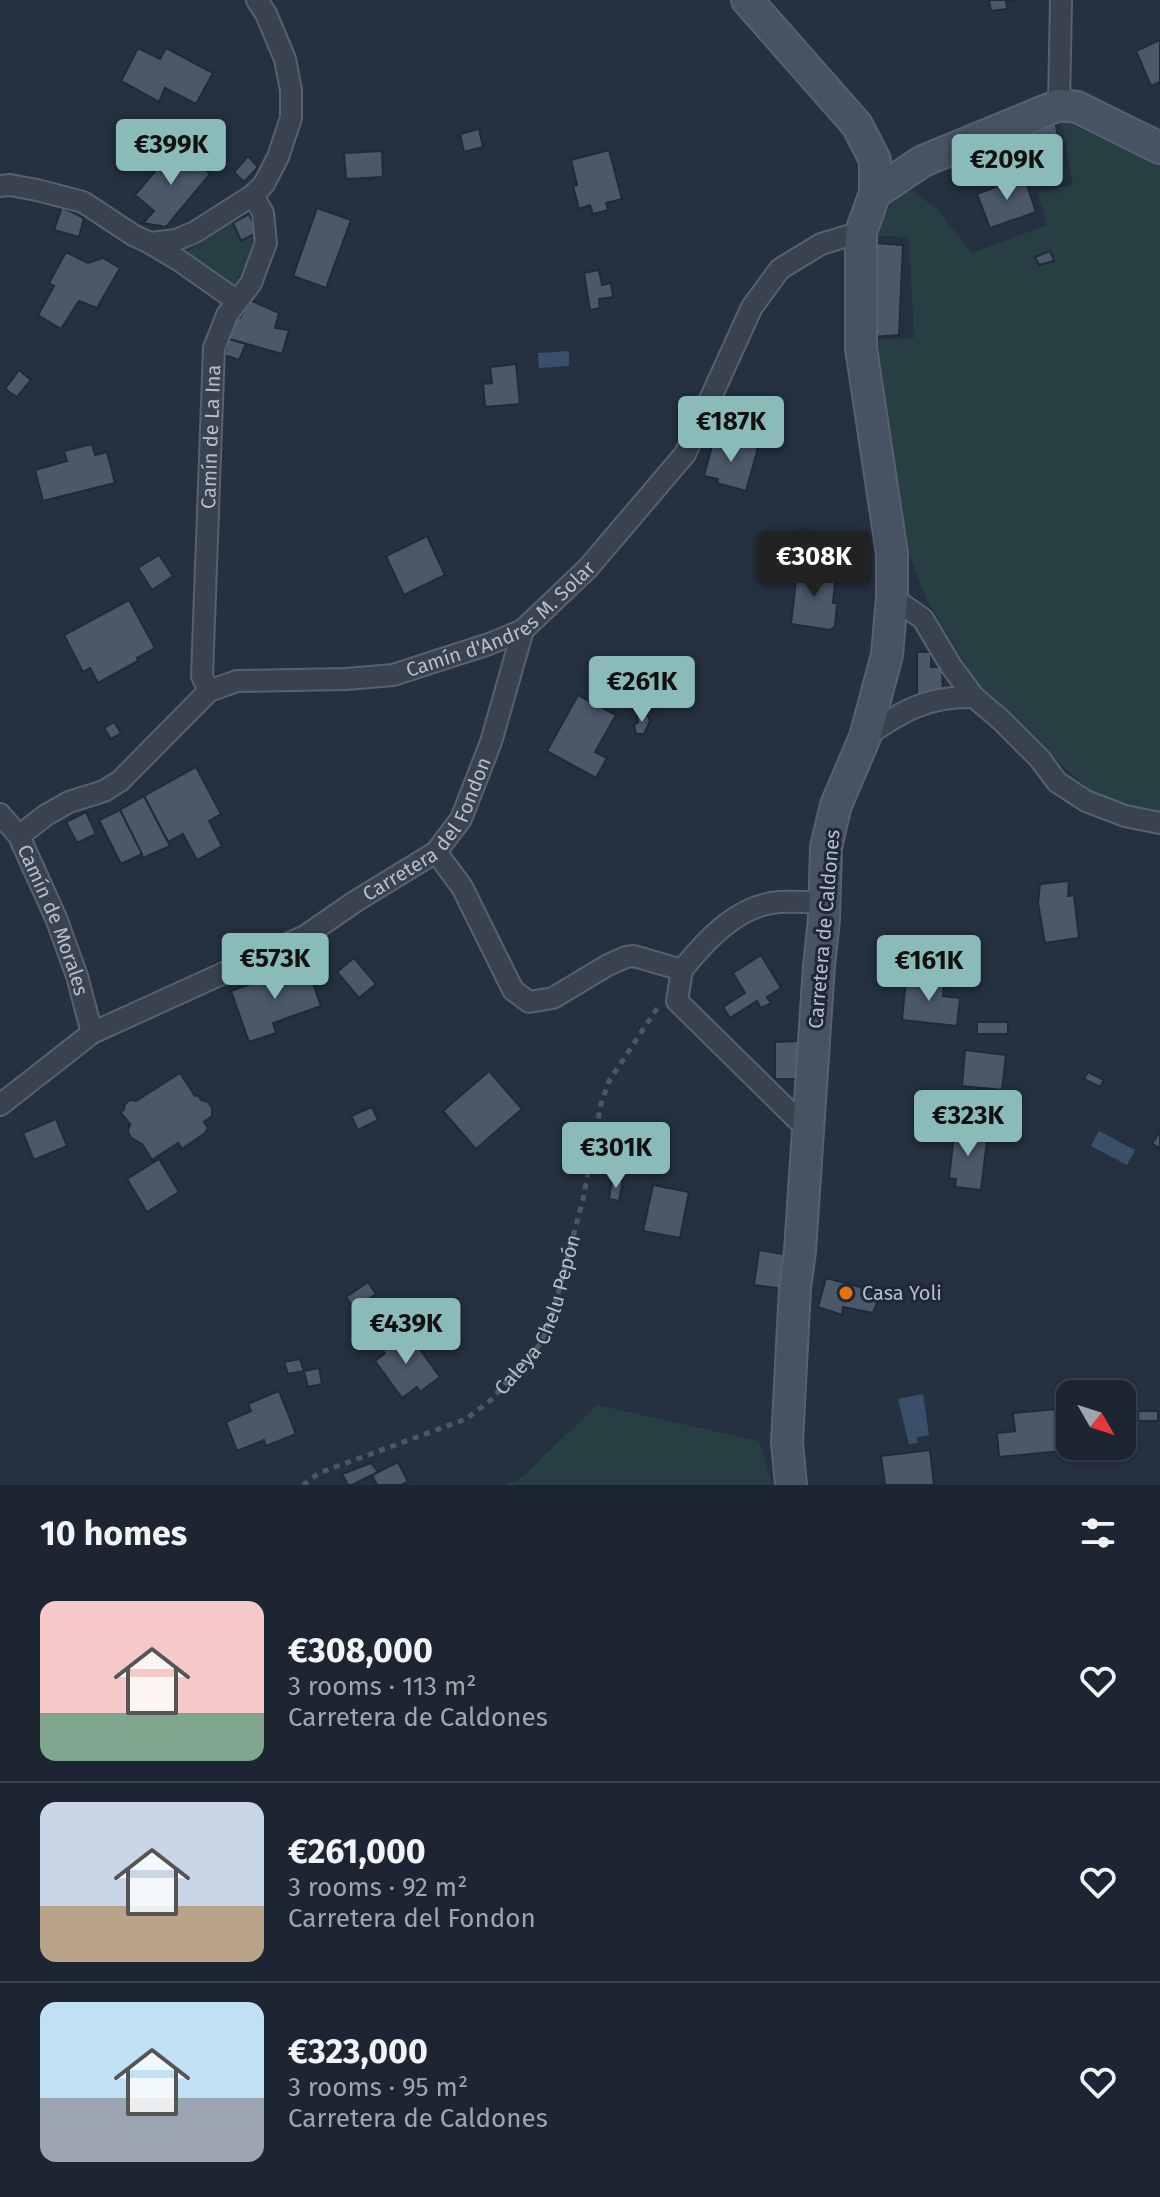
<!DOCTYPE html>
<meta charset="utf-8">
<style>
body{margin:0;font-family:"Fira Sans",sans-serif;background:#252d39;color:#f1f3f6;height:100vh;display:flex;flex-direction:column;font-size:30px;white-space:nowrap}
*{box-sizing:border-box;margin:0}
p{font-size:26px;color:#a0a5ab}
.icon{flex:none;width:44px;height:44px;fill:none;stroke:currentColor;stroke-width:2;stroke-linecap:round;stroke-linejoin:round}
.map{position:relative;height:1485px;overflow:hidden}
.drawer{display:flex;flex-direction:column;background:#1c2531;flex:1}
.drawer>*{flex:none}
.needle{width:52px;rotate:129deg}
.controls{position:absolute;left:1056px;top:1380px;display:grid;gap:16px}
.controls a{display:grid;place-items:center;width:80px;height:80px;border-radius:16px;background:#1c2531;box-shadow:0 2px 6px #0004,0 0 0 2px #3a424d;font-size:40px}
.price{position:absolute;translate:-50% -68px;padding:0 18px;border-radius:8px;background:#8bbbb9;color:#111;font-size:26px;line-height:52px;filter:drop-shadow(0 2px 4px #0008)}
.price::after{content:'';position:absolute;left:50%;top:48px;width:24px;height:18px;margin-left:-12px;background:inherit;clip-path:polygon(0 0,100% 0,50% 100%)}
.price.active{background:#222;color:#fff}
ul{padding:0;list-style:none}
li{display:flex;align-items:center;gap:24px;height:200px;padding:0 40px}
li+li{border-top:2px solid #3a424d}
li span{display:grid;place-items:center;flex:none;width:224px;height:160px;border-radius:16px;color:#555}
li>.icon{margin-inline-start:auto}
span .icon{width:96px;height:96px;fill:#fffc;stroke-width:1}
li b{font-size:34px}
h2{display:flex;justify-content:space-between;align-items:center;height:96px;padding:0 40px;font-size:34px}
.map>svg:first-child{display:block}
.green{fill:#273f42}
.water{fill:#3b4f6a}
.building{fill:#4b586a;stroke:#202a38;stroke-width:2}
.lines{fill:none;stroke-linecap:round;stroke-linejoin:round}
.street-casing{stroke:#57616e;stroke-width:24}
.secondary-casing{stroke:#57616e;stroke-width:34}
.path{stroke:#455c5e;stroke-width:5;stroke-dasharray:6 6;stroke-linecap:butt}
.street{stroke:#394350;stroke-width:20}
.secondary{stroke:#475263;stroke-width:30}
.food-dot{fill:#e8710a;stroke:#1e2836;stroke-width:3}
.labels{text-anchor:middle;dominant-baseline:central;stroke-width:6;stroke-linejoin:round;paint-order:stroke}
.street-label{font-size:20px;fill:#b6becb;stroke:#1e2836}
.poi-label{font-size:20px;fill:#b6becb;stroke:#1e2836;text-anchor:start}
</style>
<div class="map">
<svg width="1160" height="1485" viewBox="0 0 1160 1485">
<rect width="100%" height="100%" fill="#253141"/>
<!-- green -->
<g class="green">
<path d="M1061,120L1150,161L1160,164V814L1144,812L1100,798L1070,773L981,687L958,653L926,598L898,525L871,340L914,338L909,237L872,236L903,185L936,208L972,253L1047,225L1038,193L1073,184Z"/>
<path d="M252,208L255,245L232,290L182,255Z"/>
<path d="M597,1405L759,1441L773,1485H506L522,1477Z"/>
</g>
<!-- water -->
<g class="water">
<path d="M569,351V366L539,368L538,353Z"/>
<path d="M1099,1131L1135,1150L1127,1165L1091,1146Z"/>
<path d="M923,1394L929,1435L917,1437L918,1443L909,1444L898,1399Z"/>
</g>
<!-- building -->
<g class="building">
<path d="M989,0H1016L1006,1L1007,9L991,11Z"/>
<path d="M1160,40V82L1151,86L1136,51Z"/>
<path d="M138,48L160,59L166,48L213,73L196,104L165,88L159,102L121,81Z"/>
<path d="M1055,120L1058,137L1029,147L1023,134Z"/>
<path d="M479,129L483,147L464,152L460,134Z"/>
<path d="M163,134L176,146L160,164L146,152Z"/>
<path d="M1055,144L1062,176L1039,182L1031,149Z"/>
<path d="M176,146L210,174L166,227L143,223L154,211L135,195Z"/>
<path d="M609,150L622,199L606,203L608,210L593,214L590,205L579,209L573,186L577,185L571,160Z"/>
<path d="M382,151L383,177L346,179L344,153Z"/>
<path d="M248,156L258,167L244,182L234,172Z"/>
<path d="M1024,176L1036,212L990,228L977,194Z"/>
<path d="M62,207L84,218L79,237L54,230Z"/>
<path d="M317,208L351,220L326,288L293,276Z"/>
<path d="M249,214L258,232L241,241L233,223Z"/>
<path d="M872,243L903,245L899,335L872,337Z"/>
<path d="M1050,251L1054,261L1039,265L1035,257Z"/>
<path d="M66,252L88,263L103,258L120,268L97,308L79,301L61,329L38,315L54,286L49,283Z"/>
<path d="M599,270L602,285L611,283L613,297L599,299L600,308L590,310L584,273Z"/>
<path d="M250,300L279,313L275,328L289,330L282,354L229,339L235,317L240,318Z"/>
<path d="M229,339L246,344L239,360L224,355Z"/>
<path d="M516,364L520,404L485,407L483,384L492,383L490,367Z"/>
<path d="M19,370L31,380L17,397L5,389Z"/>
<path d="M728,441L758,448L746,491L717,483L718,479L704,476L713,442L727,445Z"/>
<path d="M92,444L95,455L107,452L115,483L43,501L35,470L67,461L64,451Z"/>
<path d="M801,529L816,532L812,556L798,553Z"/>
<path d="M427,536L445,575L404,595L386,556Z"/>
<path d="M159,555L173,576L152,590L138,568Z"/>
<path d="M798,563L824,565L821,581L835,582L833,603H837L835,626L830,630L791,624Z"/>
<path d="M129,600L155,648L137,658L138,661L98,683L90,668L83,672L64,635Z"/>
<path d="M917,652H931V667H942L943,693L917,700Z"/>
<path d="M578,695L616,715L595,752L607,758L596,778L547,751Z"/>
<path d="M643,713L648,716L650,721L644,734H636L634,725L638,722L637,716Z"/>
<path d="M114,722L121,733L111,739L104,728Z"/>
<path d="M196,767L221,814L209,821L222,846L197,860L183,834L168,842L144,796Z"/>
<path d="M144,796L170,846L143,858L120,810Z"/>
<path d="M120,810L142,854L121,864L99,820Z"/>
<path d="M86,812L96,834L77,843L66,822Z"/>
<path d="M1069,881L1068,896L1074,895L1079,938L1045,943L1038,903L1040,884Z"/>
<path d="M761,955L781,988L767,997L771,1003L761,1008L757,1001L730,1018L723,1007L745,993L733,973Z"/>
<path d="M354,958L376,984L359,998L337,972Z"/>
<path d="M306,964L321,1006L273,1023L276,1033L249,1042L231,991Z"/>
<path d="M906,978L944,982L943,996L960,998L957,1026L902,1020Z"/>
<rect x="977" y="1022" width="31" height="12"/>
<path d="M799,1041V1079H775V1042Z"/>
<path d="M965,1050L1006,1055L1002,1090L962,1086Z"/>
<path d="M489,1071L522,1109L476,1149L443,1111Z"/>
<path d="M1088,1072L1104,1080L1100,1087L1084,1079Z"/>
<path d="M180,1073L195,1096L198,1095L201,1100L208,1102L212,1108V1116L204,1122L208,1128L205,1133L182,1149L178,1143L152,1160L142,1144L131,1138L128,1131L130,1124L121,1113L124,1109L125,1104L130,1100L136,1101Z"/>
<path d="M372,1107L378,1120L358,1130L351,1116Z"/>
<path d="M56,1119L67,1146L34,1160L23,1133Z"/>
<path d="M955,1127L988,1132L981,1190L955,1187L956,1179L949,1178Z"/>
<path d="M1160,1131V1148L1152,1144Z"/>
<path d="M159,1159L179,1192L147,1212L127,1179Z"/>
<path d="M612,1179L623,1181L619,1201L609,1199Z"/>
<path d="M653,1185L689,1192L680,1238L643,1231Z"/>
<path d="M759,1250L788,1255L783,1289L754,1285Z"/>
<path d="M826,1278L860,1287L879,1299L873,1313L843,1307L842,1315L818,1307Z"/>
<path d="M368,1282L376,1294L354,1309L346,1297Z"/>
<path d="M397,1334L403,1342L410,1336L440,1377L420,1392L417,1387L402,1398L375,1361L385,1353L380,1347Z"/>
<path d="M300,1359L304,1371L288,1374L284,1362Z"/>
<path d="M319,1368L322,1384L308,1387L304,1371Z"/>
<path d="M279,1391L296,1434L266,1446L264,1440L237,1451L226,1422L251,1411L248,1404Z"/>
<path d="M1070,1408V1446H1082L1083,1449L999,1457L997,1433L1015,1431L1013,1413Z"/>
<rect x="1138" y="1411" width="20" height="10"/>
<path d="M1130,1412L1131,1424L1122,1425V1413Z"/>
<path d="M930,1450L934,1485H885L881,1456Z"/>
<path d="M398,1462L408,1482L401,1485H377L372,1475Z"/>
<path d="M371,1463L378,1472L352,1485H348L342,1474Z"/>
</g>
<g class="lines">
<!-- street casing -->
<g class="street-casing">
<g id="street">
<path d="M1059,105L1061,0"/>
<path d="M0,186L10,185L37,190L83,202L133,235L150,243L180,261L237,301"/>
<path d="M150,243L176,240L195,232L253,195L264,184L278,157L291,118V90L285,59L266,14L257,0"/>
<path d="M892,597L923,619L951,666L974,697L1000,719L1040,759L1057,782L1086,801L1125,816L1160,823"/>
<path id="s2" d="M209,691L202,676L214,348L227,315L251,283L266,243L263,213L253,195"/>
<path d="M865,737C902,711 927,696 974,697"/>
<path id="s3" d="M0,814L19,836L56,918L77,976L92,1033"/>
<path id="s4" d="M19,836L46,815L69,802L104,791L120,781L209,691L237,681L346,679L393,675L489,644L523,630L588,568L685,454L752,307L780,269L821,244L861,232"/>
<path d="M436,852L462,887L513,990L529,1002L553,998L608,965L626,957L634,956L682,970L677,1001L809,1131"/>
<path d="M682,970C706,940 738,905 779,902C794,901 809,902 824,903"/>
<path id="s5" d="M0,1105L92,1033L305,936L356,901L436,852L461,819L491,742L523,630"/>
</g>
</g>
<!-- secondary casing -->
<g class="secondary-casing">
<g id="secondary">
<path d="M747,0L857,125L875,160V193L861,232V348L892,554V597L887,655L865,737L836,805L826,847L824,919L819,966L800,1251L795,1288L787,1442L791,1485"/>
<path d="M875,193L923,161L1059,105L1077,107L1160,148"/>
</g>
</g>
<!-- path -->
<path class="path" id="s1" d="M303,1485L319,1473L466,1419L491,1400L541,1343L554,1309L583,1199L601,1104L609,1081L658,1007"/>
<!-- street -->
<use href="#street" class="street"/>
<!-- secondary -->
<use href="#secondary" class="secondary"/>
</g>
<!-- markers -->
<circle class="food-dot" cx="846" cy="1293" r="8"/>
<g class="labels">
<!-- street labels -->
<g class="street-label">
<text stroke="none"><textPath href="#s2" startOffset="256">Camín de La Ina</textPath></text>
<text stroke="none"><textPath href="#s4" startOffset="552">Camín d'Andres M. Solar</textPath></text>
<text stroke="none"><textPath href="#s5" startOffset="518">Carretera del Fondon</textPath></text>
<text stroke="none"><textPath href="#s3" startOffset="120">Camín de Morales</textPath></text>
<text transform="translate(824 929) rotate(-85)">Carretera de Caldones</text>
<text stroke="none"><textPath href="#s1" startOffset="308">Caleya Chelu Pepón</textPath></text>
</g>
<!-- poi labels -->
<g class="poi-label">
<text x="862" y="1293">Casa Yoli</text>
</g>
</g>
</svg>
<div class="controls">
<a><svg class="needle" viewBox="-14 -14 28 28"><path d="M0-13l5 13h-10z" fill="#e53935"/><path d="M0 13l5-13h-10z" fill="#a0a5ab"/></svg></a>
</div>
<b class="price" style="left:171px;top:187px">€399K</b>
<b class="price" style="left:1007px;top:202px">€209K</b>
<b class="price" style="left:731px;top:464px">€187K</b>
<b class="price active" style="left:814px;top:599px">€308K</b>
<b class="price" style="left:642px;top:724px">€261K</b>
<b class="price" style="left:275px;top:1001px">€573K</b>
<b class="price" style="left:929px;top:1003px">€161K</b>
<b class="price" style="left:968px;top:1158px">€323K</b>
<b class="price" style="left:616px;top:1190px">€301K</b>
<b class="price" style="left:406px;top:1366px">€439K</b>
</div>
<section class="drawer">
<h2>10 homes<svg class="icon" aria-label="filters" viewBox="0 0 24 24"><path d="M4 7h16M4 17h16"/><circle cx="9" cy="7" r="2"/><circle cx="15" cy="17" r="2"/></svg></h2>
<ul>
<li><span style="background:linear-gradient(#f6c9c9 70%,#7fa58c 0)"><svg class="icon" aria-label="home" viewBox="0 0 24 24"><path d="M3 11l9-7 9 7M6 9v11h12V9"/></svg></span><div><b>€308,000</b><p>3 rooms · 113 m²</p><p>Carretera de Caldones</p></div><svg class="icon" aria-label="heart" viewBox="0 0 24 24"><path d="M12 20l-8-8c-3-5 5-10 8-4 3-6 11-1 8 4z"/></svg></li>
<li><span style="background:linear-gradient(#c9d6e8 65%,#b9a48a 0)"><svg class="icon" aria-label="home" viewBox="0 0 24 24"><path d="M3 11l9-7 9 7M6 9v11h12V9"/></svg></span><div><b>€261,000</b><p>3 rooms · 92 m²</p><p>Carretera del Fondon</p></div><svg class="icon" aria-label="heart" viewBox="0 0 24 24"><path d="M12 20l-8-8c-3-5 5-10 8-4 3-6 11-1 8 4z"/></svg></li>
<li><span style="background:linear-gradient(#bfe0f5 60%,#9aa5b1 0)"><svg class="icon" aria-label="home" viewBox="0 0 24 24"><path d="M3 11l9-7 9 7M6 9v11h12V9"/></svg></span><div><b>€323,000</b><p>3 rooms · 95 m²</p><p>Carretera de Caldones</p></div><svg class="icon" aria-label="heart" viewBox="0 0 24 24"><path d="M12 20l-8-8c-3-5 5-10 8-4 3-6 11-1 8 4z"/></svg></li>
</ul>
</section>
